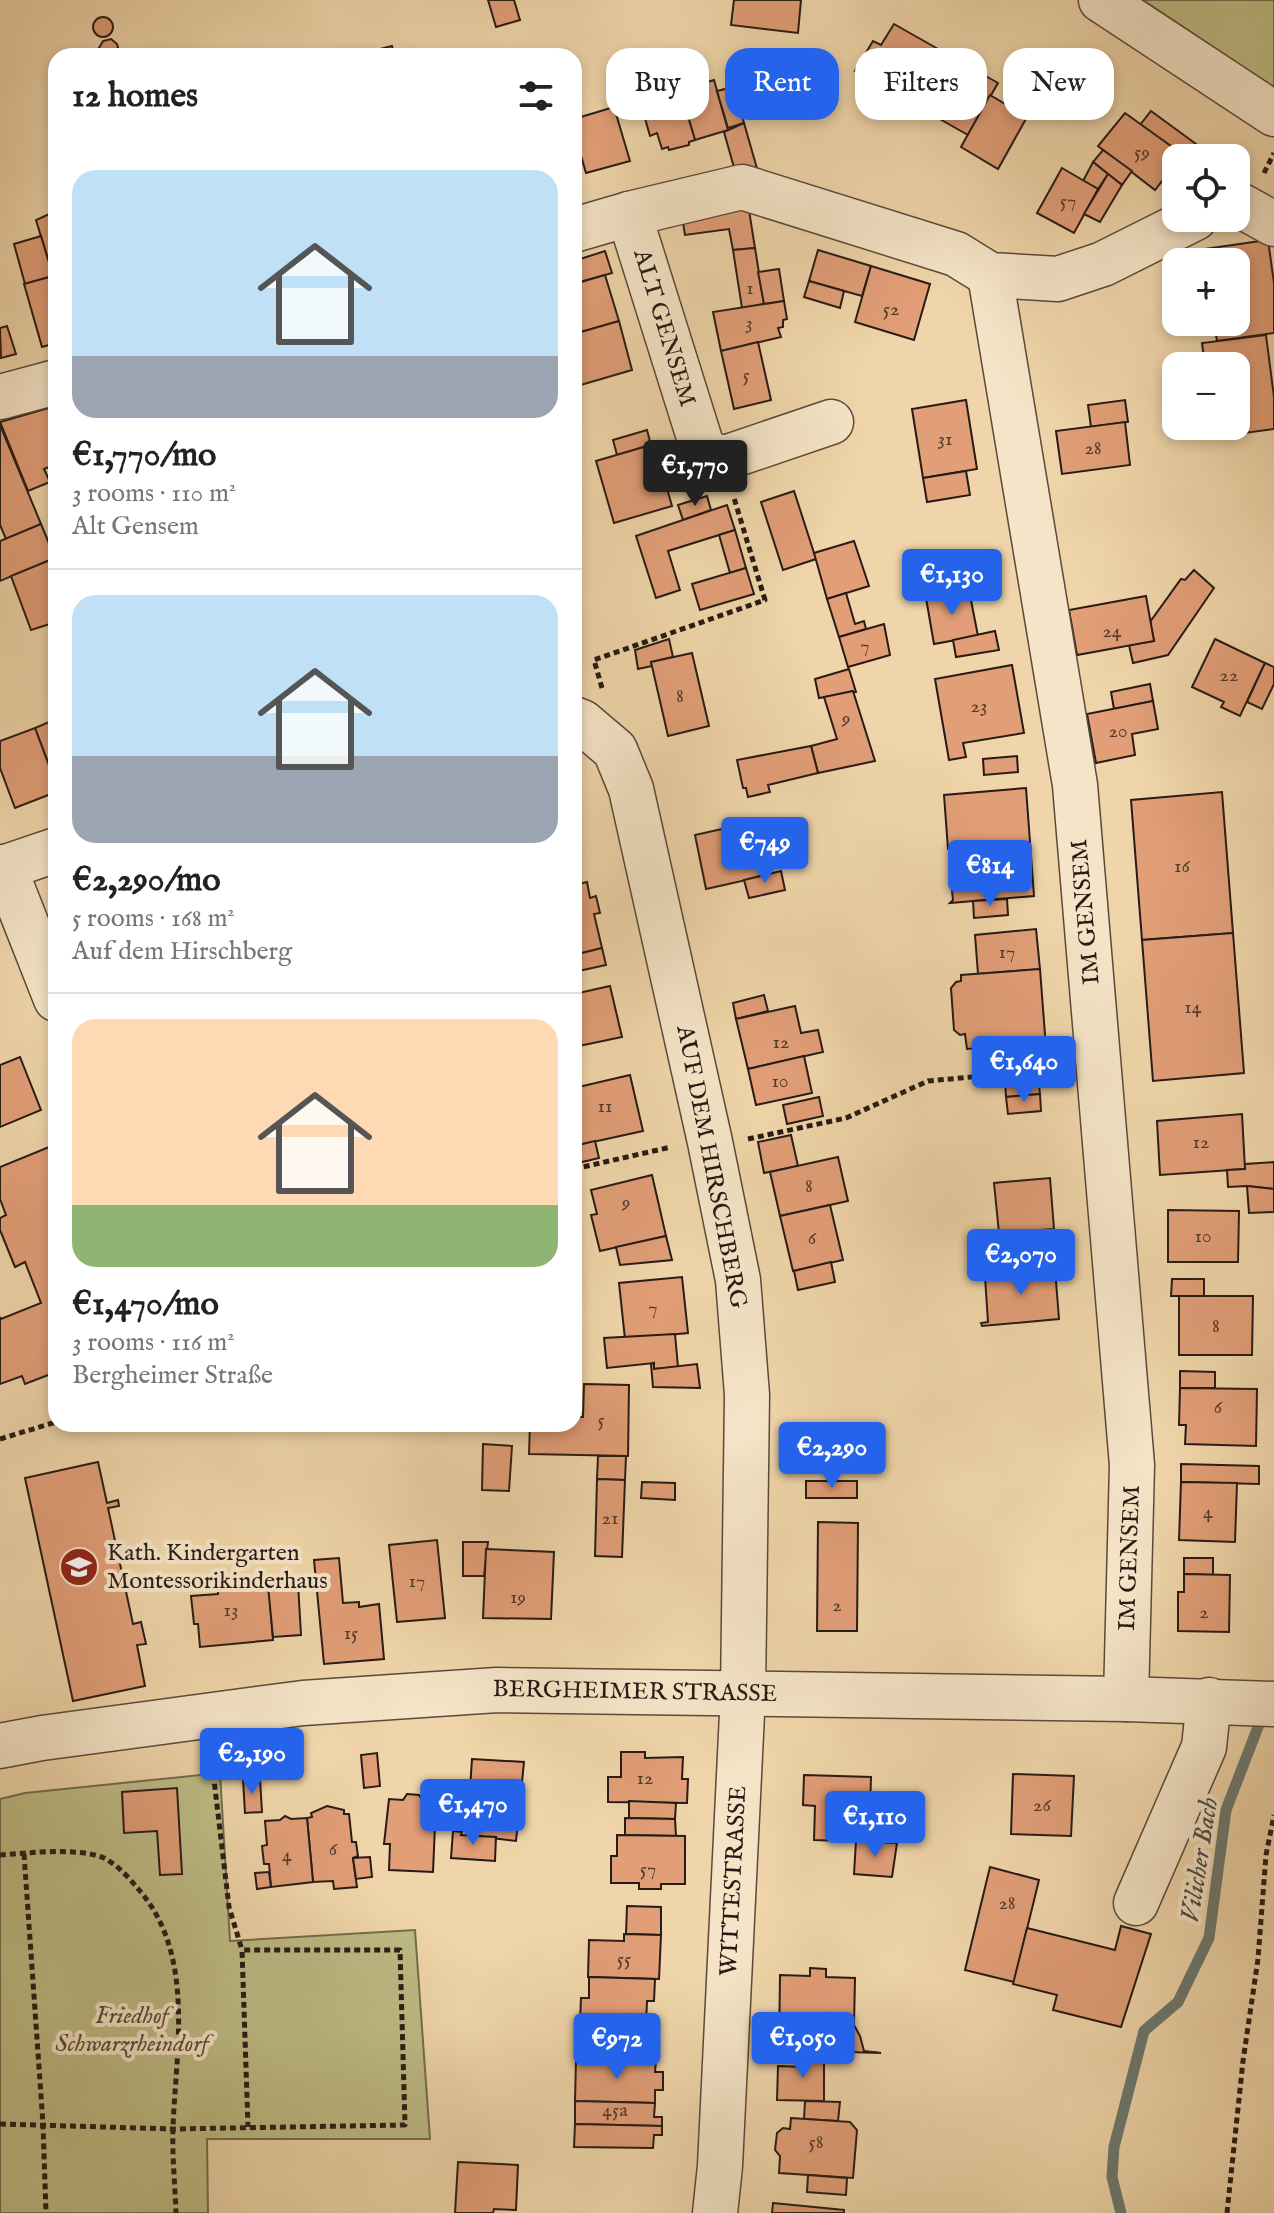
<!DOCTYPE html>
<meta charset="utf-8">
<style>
body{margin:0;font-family:"IM FELL English",serif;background:#f2f2f2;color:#222;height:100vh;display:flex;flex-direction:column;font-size:30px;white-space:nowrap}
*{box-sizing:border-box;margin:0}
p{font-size:26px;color:#767676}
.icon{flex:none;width:44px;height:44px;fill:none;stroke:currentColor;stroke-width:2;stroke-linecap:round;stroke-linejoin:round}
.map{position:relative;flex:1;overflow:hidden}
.side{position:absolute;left:48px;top:48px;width:534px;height:1384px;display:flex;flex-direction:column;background:#fff;border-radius:24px;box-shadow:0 4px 12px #0003}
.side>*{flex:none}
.top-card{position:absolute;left:606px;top:48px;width:548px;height:72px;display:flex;gap:16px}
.buttons{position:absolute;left:1162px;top:144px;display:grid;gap:16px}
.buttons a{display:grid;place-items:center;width:88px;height:88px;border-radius:16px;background:#fff;box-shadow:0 4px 12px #0003;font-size:40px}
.price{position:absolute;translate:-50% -68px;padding:0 18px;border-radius:8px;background:#2563eb;color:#fff;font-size:26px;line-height:52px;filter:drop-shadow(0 2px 4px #0008)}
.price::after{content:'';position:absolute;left:50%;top:48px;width:24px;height:18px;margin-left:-12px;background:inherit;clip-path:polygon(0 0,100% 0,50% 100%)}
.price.on{background:#222;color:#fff}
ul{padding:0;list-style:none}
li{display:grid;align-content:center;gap:16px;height:424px;padding:0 24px}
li+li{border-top:2px solid #e0e0e0}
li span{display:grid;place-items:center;height:248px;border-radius:24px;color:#555}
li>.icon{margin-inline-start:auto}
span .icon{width:144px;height:144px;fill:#fffc;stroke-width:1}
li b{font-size:34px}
h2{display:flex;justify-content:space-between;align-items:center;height:96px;padding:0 24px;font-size:34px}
.chip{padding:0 28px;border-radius:24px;background:#fff;box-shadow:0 4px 12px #0003;font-size:28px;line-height:72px}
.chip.on{background:#2563eb;color:#fff}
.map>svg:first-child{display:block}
.green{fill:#bebc85;stroke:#726c4e;stroke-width:2}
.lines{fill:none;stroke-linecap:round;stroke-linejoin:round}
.stream{stroke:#6c7971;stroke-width:11}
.building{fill:#e19e77;stroke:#271b16;stroke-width:2}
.minor-casing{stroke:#594a3b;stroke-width:47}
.path{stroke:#271b16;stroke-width:5;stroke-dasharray:6 4;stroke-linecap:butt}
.minor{stroke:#f5e4c7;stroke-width:44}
.labels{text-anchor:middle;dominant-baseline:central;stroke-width:8;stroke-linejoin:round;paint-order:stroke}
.number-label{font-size:20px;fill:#563c2e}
.street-label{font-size:24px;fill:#271b16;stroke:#f5e4c7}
.poi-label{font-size:24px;fill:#271b16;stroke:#f5e4c7;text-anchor:start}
.park-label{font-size:24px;font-style:italic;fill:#544b37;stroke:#f5e4c7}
.water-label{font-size:26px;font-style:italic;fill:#4a4a44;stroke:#f5e4c7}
</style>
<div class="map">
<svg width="1274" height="2213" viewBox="0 0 1274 2213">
<rect width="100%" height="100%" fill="#efd5a9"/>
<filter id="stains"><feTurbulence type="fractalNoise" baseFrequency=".0025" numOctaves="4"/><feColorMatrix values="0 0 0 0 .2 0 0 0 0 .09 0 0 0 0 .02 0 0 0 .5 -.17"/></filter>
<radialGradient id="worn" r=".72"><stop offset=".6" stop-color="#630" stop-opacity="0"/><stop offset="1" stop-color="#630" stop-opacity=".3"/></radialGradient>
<!-- green -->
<g class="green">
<path d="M1143,0H1274V88Z"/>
<path d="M220,1773L230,1941L415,1930L430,2139H207L208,2213H0V1799L25,1793Z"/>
</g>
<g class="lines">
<!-- stream -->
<path class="stream" d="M1121,2213L1112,2177L1114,2147L1144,2031L1178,2002L1209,1938L1226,1810L1263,1714"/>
</g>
<!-- building -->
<g class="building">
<path d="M488,0H514L520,20L496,27Z"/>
<path d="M734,0H801L798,33L731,25Z"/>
<circle cx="103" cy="27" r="10"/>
<path d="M894,24L998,83L968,135L855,71L873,41L881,45Z"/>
<path d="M111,39L117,44L119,51L116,56H101L99,48L103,41Z"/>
<path d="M392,46L394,56H369L368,52Z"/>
<path d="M714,80L728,130L695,140L680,90Z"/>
<path d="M733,87L744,123L728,128L717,91Z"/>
<path d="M680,90L695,140L689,142V145L669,150L668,147L662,149L657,133L650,136L644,115L652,113L648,100Z"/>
<path d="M990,95L1027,117L998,169L961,147Z"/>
<path d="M614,107L630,161L586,173L574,132V119Z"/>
<path d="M1151,111L1196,144L1187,158H1183L1182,154L1140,125Z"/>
<path d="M1125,113L1182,154L1176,158V163L1155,190L1098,146Z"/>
<path d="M744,123L758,172L737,178L724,132Z"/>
<path d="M1103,150L1132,171L1122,185L1093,162Z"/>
<path d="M1093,162L1108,174L1098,189L1083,181Z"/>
<path d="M1062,168L1098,189L1074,233L1037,213Z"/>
<path d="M1108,174L1122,185L1100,222L1084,214Z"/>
<path d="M748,204L755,248L733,250L729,229L685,235L681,210Z"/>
<path d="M56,211V286L36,220Z"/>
<path d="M41,236L53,276L25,284L14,244Z"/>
<path d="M1268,240L1274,283V333L1217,341L1214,322H1236V262H1206L1204,249Z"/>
<path d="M755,248L764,304L742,308L733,250Z"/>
<path d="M818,250L871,266L862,296L809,281Z"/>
<path d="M605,251L612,273L580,282L574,261Z"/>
<path d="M871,266L930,284L914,340L855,322Z"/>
<path d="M779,269L784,301L764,304L758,272Z"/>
<path d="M605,275L619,321L574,334V284Z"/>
<path d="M53,276L56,286V343L42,347L24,284Z"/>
<path d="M809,281L844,291L840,308L804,297Z"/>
<path d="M784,301L787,319L783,320V327L778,328L781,337L721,351L713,312Z"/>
<path d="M619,321L632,370L574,387V334Z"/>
<path d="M7,326L16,354L1,358L0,328Z"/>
<path d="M1266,335L1274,397V429L1215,437L1213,426H1236V366H1205L1202,343Z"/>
<path d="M758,342L771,400L734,409L721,351Z"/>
<path d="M966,400L977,469L923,478L912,409Z"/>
<path d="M1125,400L1128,422L1091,427L1088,405Z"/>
<path d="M52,407L56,415V464L44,469L50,482L28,491L0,422Z"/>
<path d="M1125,422L1130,465L1062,474L1056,431Z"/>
<path d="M0,425L41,524L6,539L0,525Z"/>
<path d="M647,430L651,445L617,455L613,440Z"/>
<path d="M654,444L672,506L614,523L596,461Z"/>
<path d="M966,471L970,495L927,502L923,478Z"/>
<path d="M794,491L816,559L783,570L761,502Z"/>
<path d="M707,496L711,510L683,520L678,505Z"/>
<path d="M727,505L735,530L668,551L680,590L656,598L636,536Z"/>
<path d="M41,524L55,558L0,581V541Z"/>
<path d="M735,530L746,568L730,573L719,535Z"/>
<path d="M854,541L869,586L827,599L814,553Z"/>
<path d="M55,558L56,622L31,630L11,576Z"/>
<path d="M746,568L754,594L700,610L692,584Z"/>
<path d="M1194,570L1214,588L1168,655L1133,663L1129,645L1154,641L1150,622L1181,579L1185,580Z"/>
<path d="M969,590L978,636L934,644L926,598Z"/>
<path d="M846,593L855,624L864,621L866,629L839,637L827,599Z"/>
<path d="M1146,596L1154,641L1077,655L1069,610Z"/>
<path d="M884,624L890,655L848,667L839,637Z"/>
<path d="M995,631L999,650L956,657L953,640Z"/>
<path d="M669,639L673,657L651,662L652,666L638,669L635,650Z"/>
<path d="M1215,639L1265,663L1240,716L1221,707L1224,702L1192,687Z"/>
<path d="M692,653L709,726L668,736L651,662Z"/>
<path d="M1265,663L1274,667V684L1262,709L1247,702Z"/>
<path d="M1012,665L1024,733L963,743L966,757L949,760L935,679Z"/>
<path d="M849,669L856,692L819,698L815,679Z"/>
<path d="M1150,684L1153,701L1114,709L1111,692Z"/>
<path d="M853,691L875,761L818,773L811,746L837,739L824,697Z"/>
<path d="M1153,701L1158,729L1132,734L1135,755L1096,763L1087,714Z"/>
<path d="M56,719V784L35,728Z"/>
<path d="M35,728L56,784V792L15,808L0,768V741Z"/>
<path d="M811,746L818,773L768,785L770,792L748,797L746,788H743L737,760Z"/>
<path d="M1017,756L1018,772L984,775L983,759Z"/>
<path d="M1026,788L1030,842L948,849L944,795Z"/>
<path d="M1222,792L1233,933L1142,940L1131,800Z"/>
<path d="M749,823L755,854L763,852L768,875L706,889L695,835Z"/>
<path d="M1030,842L1034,896L950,903L953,900L950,872H956L954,848Z"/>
<path d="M781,871L785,890L749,898L744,880Z"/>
<path d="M587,882L590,898L596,896L600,913L594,914L602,948L574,955V885Z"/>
<path d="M1007,899L1008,915L974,918L973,901Z"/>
<path d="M1036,929L1040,969L978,974L975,935Z"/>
<path d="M1233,933L1244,1073L1153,1081L1142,940Z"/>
<path d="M602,948L606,965L574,972V955Z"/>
<path d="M1040,969L1046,1048L1012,1051L1006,1046L967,1049L965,1034L960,1035L954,1030L951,988L956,982L961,981V975Z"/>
<path d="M610,986L622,1037L574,1047V994Z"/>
<path d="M764,995L768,1011L736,1019L733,1003Z"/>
<path d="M795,1006L801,1033L818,1030L823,1052L748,1069L736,1019Z"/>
<path d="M804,1056L812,1093L756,1105L748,1069Z"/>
<path d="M20,1057L41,1110L0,1127V1065Z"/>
<path d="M630,1075L643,1131L579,1145L574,1123V1088Z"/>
<path d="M1038,1077L1040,1094L1006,1097L1005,1080Z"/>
<path d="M1040,1094L1041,1111L1008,1114L1006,1097Z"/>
<path d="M819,1097L823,1116L787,1124L783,1105Z"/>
<path d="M1242,1114L1245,1169L1160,1175L1157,1121Z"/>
<path d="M791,1135L798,1166L764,1173L758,1142Z"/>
<path d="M595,1141L599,1158L574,1164V1146Z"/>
<path d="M54,1145L56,1372L25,1384L22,1376L0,1384V1317L1,1319L41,1303L25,1262L15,1267L0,1230V1218L6,1215L0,1199V1167Z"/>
<path d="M838,1157L848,1201L780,1216L770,1172Z"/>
<path d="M1274,1162V1189L1247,1186L1228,1187L1227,1170L1245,1169V1164Z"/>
<path d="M652,1175L666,1236L600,1251L591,1215L597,1214L591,1190Z"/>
<path d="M1050,1178L1054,1229L999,1233L994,1183Z"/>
<path d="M1247,1186L1274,1189V1212L1249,1213Z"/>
<path d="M830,1205L843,1260L793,1271L780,1216Z"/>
<path d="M1168,1210L1239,1211L1238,1262H1168Z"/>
<path d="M1034,1230L1036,1247L1002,1250L1001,1233Z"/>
<path d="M666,1236L672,1260L620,1265L616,1247Z"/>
<path d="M1012,1250L1014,1272L979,1275L977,1252Z"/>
<path d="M831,1262L835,1282L798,1290L794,1271Z"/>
<path d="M1055,1269L1059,1319L982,1326L981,1323L988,1322L985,1277L979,1275Z"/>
<path d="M682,1277L688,1333L625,1339L619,1283Z"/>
<path d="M1172,1279H1204V1296H1171Z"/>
<path d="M1179,1296H1253L1252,1355H1179Z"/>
<path d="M675,1334L678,1367L654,1369V1363L607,1368L604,1338Z"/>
<path d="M654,1363V1369L697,1364L700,1388L653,1387L651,1364Z"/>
<path d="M1180,1371L1215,1372V1388H1180Z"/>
<path d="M584,1384L629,1385L628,1456L529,1454L530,1424H574V1417H583Z"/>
<path d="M1180,1388L1257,1389L1256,1446L1185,1444L1186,1425H1179Z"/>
<path d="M483,1444L512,1446L509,1491L482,1490Z"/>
<path d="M598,1456H626L625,1480L597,1479Z"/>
<path d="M98,1462L107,1503L118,1500L119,1506L108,1508L133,1624L141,1622L146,1644L137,1645L145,1686L73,1701L25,1478Z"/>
<path d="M1181,1464L1259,1466V1484L1181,1482Z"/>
<path d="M597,1479L625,1480L622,1557L595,1556Z"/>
<rect x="806" y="1481" width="51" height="17"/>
<path d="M642,1482L675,1483V1500L641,1498Z"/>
<path d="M1181,1482L1237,1483L1235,1542L1179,1540Z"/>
<path d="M818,1522L858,1523L857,1631H817Z"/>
<path d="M437,1540L445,1618L397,1622L389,1545Z"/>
<path d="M463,1542H488L484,1576H463Z"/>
<path d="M486,1549L554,1552L551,1619L483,1618Z"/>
<path d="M339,1558L343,1603L359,1602V1607L379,1604L384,1659L324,1664L314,1560Z"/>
<path d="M1184,1558H1213V1575L1184,1574Z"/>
<path d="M1184,1574L1230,1575L1229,1632L1178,1631V1592H1184Z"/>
<path d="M245,1579H268L273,1640L200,1647L198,1624H194L191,1596L218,1594L217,1582Z"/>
<path d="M298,1583L301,1635L273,1637L268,1586Z"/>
<path d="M621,1752H645V1758L683,1757L682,1779H688L687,1803L608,1802V1777H621Z"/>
<path d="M377,1753L380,1786L364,1788L361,1755Z"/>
<path d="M472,1759L524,1762L516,1841L467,1835Z"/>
<path d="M1013,1774L1074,1776L1071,1836L1011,1834Z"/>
<path d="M804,1775L871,1777L869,1842L814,1840L815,1806L803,1805Z"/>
<path d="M243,1779H260L262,1812L245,1813Z"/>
<path d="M177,1788L182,1874L160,1875L157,1831L124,1833L122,1792Z"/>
<path d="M407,1794L419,1795L423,1801H436L433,1872L389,1870L390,1844H384L389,1799L403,1800Z"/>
<path d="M629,1801L676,1803L675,1819L629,1818Z"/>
<path d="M327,1806L344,1810V1814H349L352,1842H356L358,1856L353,1858L357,1887L334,1889L333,1881L313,1882L307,1818L312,1817L311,1813Z"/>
<path d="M285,1816L291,1819L307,1818L313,1882L271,1887L269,1864H264L262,1846L267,1845L265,1821L280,1820Z"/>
<path d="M625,1818L675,1819L676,1836L625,1835Z"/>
<path d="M453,1831L462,1832L461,1835L496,1837L495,1861L451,1858Z"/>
<path d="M617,1835L685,1836V1884H661V1889H639V1883H611V1856H617Z"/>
<path d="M856,1841L897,1843L892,1877L854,1874Z"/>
<path d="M370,1857L372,1877L356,1879L353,1858Z"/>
<path d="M990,1867L1039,1880L1014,1982L965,1970Z"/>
<path d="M269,1872L271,1887L257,1889L255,1873Z"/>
<path d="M627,1906L661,1907V1935L626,1934Z"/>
<path d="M1121,1926L1151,1934L1121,2027L1053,2010L1057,1995L1013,1984L1027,1928L1115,1950Z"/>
<path d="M624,1934L661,1935L659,1979L588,1977L589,1940L624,1941Z"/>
<path d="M810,1968L826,1969V1977L855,1978L854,2025L860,2036L864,2051L881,2053L779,2050L780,1975L810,1976Z"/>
<path d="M589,1977L655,1979L654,2001H647L646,2024L580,2022L581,1998H589Z"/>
<path d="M646,2022H654V2041L603,2040L604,2023Z"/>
<path d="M807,2051L824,2052V2101L777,2100L778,2066L807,2067Z"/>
<path d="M576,2059L656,2061L655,2072H663V2090H655V2103L575,2101Z"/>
<path d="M575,2101L655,2103L654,2117H662V2126L575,2124Z"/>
<path d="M805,2101L840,2102L838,2121L804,2119Z"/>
<path d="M791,2118L850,2122L857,2130L853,2178L779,2173L780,2156L775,2150L777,2133L783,2128L790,2129Z"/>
<path d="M575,2124L662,2126V2135H654L653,2148L574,2147Z"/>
<path d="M458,2162L518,2165L516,2210L494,2209L493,2213H455Z"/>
<path d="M808,2175L847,2178L846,2195L807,2192Z"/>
<path d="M773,2203L844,2210V2213H772Z"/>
</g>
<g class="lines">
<!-- minor casing -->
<g class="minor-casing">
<g id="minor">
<path d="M1101,0L1274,114"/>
<path d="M1236,203L1274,224"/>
<path d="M629,214L703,450L722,459L831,422"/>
<path d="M574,230L629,214L742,187L956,254L990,275L1058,279L1103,264L1195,218"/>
<path d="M990,275L1075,785L1132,1465L1126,1699"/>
<path d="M0,397L56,382"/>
<path d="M574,719L582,722L615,750L631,789L710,1142L738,1280L747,1395L743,1693L720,2166L715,2213"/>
<path d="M4,867L56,999"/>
<path d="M0,869L56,850"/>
<path d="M0,1746L42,1738L303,1703L497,1690L1126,1699L1274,1704"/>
<path d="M1136,1903L1204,1747L1209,1700"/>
</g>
</g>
<!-- path -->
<g class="path">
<path d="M1264,173L1274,153"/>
<path d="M602,688L594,660L765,600L734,498"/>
<path d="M748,1139L846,1118L928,1081L1059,1069"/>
<path d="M574,1169L671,1147"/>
<path d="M0,1439L56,1422"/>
<path d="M211,1754L229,1907L242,1950"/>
<path d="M24,1854L43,2124L46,2213"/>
<path d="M0,1855C28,1853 78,1847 104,1858C118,1865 130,1879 140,1891C195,1956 176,2049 173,2127C172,2155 175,2185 176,2213"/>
<path d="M0,2124L173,2129L405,2125L400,1950H242L248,2127"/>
<path d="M1227,2213L1243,2061L1258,1959L1266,1855L1274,1815"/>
</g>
<!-- minor -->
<use href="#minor" class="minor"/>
</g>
<!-- icons -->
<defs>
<g id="school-disc" transform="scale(2)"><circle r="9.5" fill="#8f2418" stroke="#f5e4c7"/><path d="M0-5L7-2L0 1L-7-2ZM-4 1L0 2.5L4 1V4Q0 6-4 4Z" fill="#fff"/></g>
</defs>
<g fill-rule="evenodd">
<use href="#school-disc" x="79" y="1567"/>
</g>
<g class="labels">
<!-- number labels -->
<g class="number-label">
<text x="1142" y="152">59</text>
<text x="1068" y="201">57</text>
<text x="750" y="288">1</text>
<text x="891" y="309">52</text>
<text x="749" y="323">3</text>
<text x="746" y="375">5</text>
<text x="945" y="439">31</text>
<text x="1093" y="448">28</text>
<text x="1112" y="631">24</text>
<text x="865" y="646">7</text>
<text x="1229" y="675">22</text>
<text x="680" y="696">8</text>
<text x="979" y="706">23</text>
<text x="846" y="718">9</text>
<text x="1118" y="731">20</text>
<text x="1182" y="866">16</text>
<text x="1007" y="952">17</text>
<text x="1193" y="1007">14</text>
<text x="781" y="1042">12</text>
<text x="780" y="1081">10</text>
<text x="605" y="1106">11</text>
<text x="1201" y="1142">12</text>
<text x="809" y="1186">8</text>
<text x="626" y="1202">9</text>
<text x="1203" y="1236">10</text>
<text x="812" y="1238">6</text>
<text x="653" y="1308">7</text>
<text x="1216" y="1326">8</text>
<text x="1218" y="1407">6</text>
<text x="601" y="1420">5</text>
<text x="1208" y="1512">4</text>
<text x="610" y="1518">21</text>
<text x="417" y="1581">17</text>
<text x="518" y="1597">19</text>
<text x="837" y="1605">2</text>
<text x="231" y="1610">13</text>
<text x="1204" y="1612">2</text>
<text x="351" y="1633">15</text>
<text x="645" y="1778">12</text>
<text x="1042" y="1805">26</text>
<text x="333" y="1849">6</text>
<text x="287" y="1855">4</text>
<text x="648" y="1869">57</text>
<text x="1007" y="1903">28</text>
<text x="624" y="1959">55</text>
<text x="615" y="2110">45a</text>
<text x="816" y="2142">58</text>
</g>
<!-- street labels -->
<g class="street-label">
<text transform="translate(664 328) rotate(73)">ALT GENSEM</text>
<text transform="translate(1086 912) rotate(-95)">IM GENSEM</text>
<text transform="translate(711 1167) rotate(79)">AUF DEM HIRSCHBERG</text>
<text transform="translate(1130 1558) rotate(-88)">IM GENSEM</text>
<text transform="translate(635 1692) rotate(1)">BERGHEIMER STRASSE</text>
<text transform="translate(734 1881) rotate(-87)">WITTESTRASSE</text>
</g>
<!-- poi labels -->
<g class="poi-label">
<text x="107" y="1553">Kath. Kindergarten<tspan x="107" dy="28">Montessorikinderhaus</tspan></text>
</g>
<!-- park labels -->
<g class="park-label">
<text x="132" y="2016">Friedhof<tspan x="132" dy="28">Schwarzrheindorf</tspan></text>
</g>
<!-- water labels -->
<g class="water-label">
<text transform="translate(1200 1860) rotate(-81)">Vilicher Bach</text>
</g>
</g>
<rect width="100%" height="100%" filter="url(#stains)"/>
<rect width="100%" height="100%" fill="url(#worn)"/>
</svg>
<div class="buttons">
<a><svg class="icon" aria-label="locate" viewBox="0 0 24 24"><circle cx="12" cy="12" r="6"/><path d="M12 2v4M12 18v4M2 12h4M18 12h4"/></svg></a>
<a>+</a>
<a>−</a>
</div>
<b class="price on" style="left:695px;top:508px">€1,770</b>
<b class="price" style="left:952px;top:617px">€1,130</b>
<b class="price" style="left:765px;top:885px">€749</b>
<b class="price" style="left:990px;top:908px">€814</b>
<b class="price" style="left:1024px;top:1104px">€1,640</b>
<b class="price" style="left:1021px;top:1297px">€2,070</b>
<b class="price" style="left:832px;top:1490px">€2,290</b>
<b class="price" style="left:252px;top:1796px">€2,190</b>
<b class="price" style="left:473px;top:1847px">€1,470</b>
<b class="price" style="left:875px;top:1859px">€1,110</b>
<b class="price" style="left:803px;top:2080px">€1,050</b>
<b class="price" style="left:617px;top:2081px">€972</b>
<div class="top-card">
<a class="chip">Buy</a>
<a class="chip on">Rent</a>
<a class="chip">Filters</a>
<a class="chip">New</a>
</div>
<section class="side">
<h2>12 homes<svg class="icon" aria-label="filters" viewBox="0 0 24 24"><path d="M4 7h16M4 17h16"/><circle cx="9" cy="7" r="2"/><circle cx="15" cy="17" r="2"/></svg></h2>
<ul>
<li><span style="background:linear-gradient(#bfe0f5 75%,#9aa5b1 0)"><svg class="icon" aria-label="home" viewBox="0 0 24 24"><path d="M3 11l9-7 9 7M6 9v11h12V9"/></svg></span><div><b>€1,770/mo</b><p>3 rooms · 110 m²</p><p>Alt Gensem</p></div></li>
<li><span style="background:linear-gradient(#bfe0f5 65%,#9aa5b1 0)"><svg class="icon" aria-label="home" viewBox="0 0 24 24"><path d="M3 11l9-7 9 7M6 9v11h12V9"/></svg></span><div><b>€2,290/mo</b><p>5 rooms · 168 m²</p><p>Auf dem Hirschberg</p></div></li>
<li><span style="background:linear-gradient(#ffd9b3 75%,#8fb573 0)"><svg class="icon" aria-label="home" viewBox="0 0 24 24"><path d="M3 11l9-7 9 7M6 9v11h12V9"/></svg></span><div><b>€1,470/mo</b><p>3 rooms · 116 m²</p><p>Bergheimer Straße</p></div></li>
</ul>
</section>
</div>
